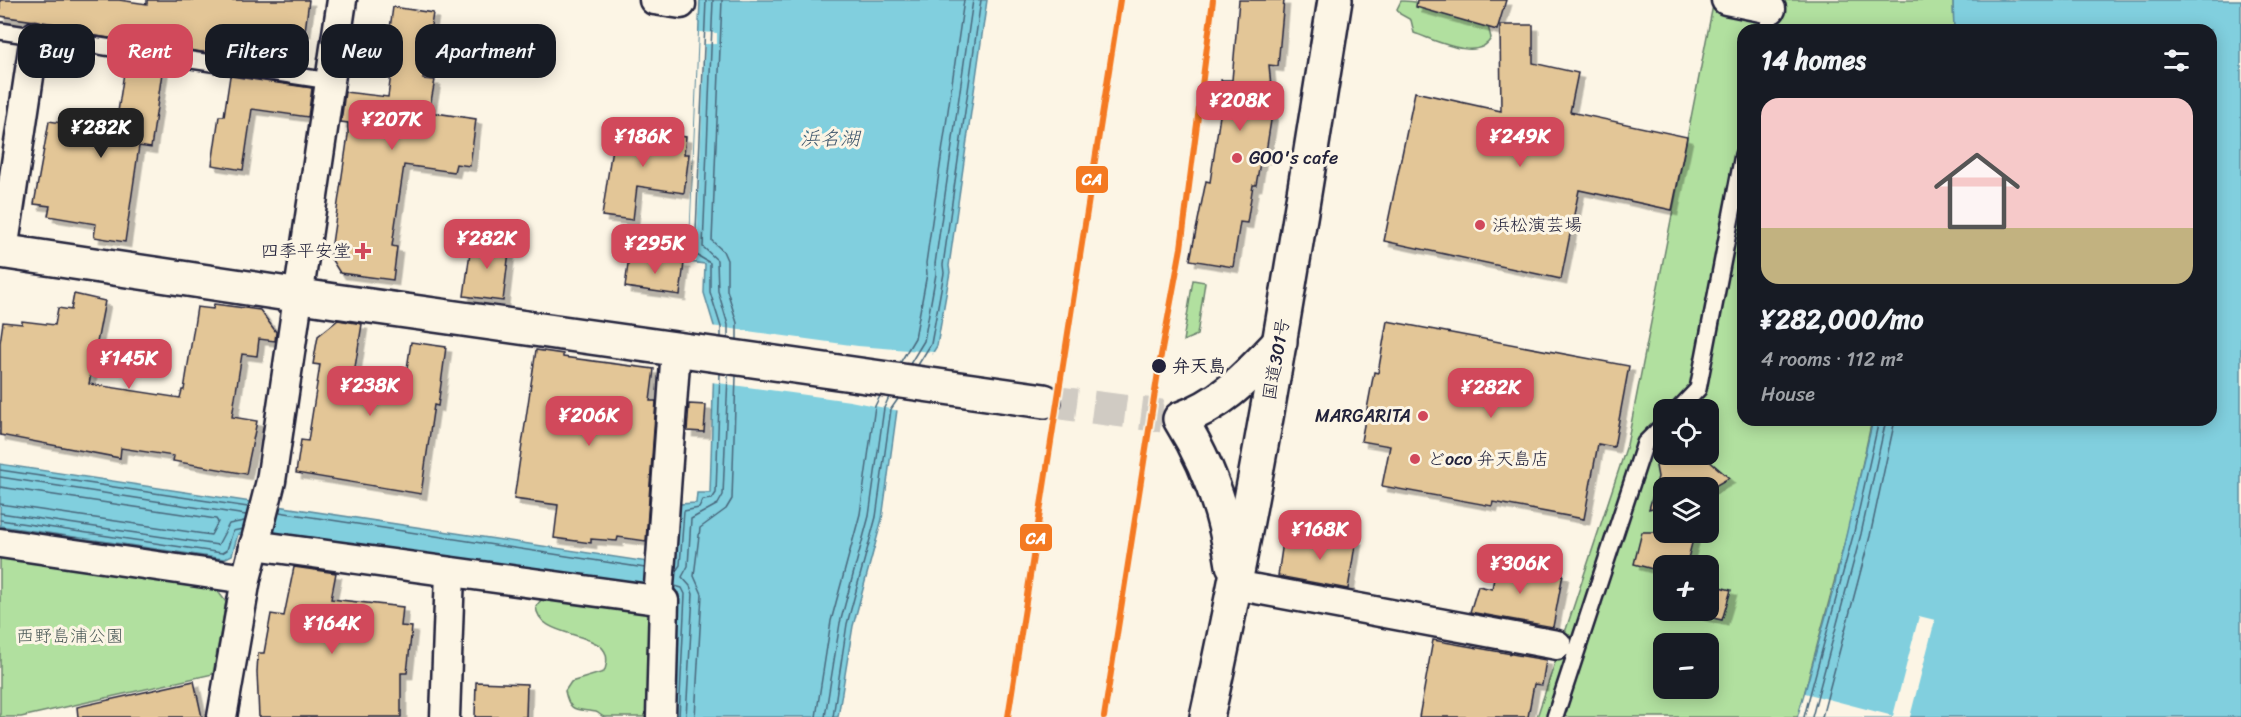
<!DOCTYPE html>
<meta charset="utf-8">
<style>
body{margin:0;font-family:Sriracha,"Klee One",sans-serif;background:#242831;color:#f1f3f6;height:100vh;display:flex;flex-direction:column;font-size:22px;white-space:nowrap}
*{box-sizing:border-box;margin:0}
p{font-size:20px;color:#9ea1a6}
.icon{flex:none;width:33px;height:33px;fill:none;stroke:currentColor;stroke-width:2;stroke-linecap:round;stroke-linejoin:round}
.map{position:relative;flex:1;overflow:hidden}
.drawer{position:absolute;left:1737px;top:24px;width:480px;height:402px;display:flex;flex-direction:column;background:#171b24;border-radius:18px;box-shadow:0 3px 15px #0003}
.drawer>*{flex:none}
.top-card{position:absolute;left:18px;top:24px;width:570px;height:54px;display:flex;gap:12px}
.tools{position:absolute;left:1653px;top:399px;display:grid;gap:12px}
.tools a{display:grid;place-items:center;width:66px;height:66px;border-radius:12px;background:#171b24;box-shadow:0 3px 15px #0003;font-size:30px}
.price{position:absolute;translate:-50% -51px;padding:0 14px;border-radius:12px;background:#d1495b;color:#fff;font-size:20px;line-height:39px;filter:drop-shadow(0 2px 3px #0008)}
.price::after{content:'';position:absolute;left:50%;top:36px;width:18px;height:14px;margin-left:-9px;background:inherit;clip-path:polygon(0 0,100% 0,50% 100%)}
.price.selected{background:#222;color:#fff}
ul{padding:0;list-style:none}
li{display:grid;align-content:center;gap:12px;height:318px;padding:0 24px}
li span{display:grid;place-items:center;height:186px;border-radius:18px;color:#555}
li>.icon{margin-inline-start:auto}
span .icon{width:108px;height:108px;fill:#fffc;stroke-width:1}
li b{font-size:26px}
h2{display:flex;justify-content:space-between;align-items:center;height:72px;padding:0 24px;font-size:26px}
.chip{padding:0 21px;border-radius:18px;background:#171b24;box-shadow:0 3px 15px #0003;font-size:21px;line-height:54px}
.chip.selected{background:#d1495b;color:#fff}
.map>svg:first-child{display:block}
.green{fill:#b1e09f;stroke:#6a816d;stroke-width:1.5;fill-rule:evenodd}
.water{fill:#81cfde;stroke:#5b8a9d;stroke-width:1.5}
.pier{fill:#fcf5e5}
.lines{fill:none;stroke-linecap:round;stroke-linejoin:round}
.shore{stroke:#48677c;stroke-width:1.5}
.building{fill:#e3c697;stroke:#22223b;stroke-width:1.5;filter:url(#shadow)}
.secondary-tunnel{stroke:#d0cbc3;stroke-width:33;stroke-dasharray:33 16;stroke-linecap:butt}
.lane-casing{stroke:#22223b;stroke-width:20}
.street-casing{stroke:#22223b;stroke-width:33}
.secondary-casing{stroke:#22223b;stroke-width:38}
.highway-casing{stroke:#22223b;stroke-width:38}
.lane{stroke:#fcf5e5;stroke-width:15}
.street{stroke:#fcf5e5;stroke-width:28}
.secondary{stroke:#fcf5e5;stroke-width:33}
.highway{stroke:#fcf5e5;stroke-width:33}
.rail-1-casing{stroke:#fcf5e5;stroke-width:10}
.rail-1{stroke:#f47921;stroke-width:6}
.poi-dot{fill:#d1495b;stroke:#fcf5e5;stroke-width:2}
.stop-dot{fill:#22223b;stroke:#fcf5e5;stroke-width:2}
.labels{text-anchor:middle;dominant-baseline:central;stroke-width:6;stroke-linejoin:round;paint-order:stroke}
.poi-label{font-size:18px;fill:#22223b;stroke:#fcf5e5;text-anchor:start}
.street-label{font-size:18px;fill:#22223b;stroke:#fcf5e5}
.stop-label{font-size:18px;font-weight:bold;fill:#22223b;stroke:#fcf5e5;text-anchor:start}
.park-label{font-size:18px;fill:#4d5b59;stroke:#fcf5e5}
.water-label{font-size:20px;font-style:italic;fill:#3e566c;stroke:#fcf5e5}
.line-badge{stroke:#fcf5e5;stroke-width:2}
.badge-label{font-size:16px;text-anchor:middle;font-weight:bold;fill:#fff}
</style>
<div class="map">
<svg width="2241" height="717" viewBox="0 0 2241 717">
<defs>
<filter id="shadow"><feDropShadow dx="5.5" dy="5.5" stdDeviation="0" flood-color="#0004"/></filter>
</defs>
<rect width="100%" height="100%" fill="#fcf5e5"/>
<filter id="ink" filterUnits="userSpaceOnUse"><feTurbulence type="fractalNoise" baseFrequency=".0167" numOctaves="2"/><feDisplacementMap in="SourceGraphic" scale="12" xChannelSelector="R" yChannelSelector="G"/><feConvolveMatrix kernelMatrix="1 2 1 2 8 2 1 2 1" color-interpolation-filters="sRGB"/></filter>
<g filter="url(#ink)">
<!-- green -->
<g class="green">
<path d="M1714,0H1953L1954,30H1743V420H1872L1848,530L1798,717H1537L1627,445ZM1664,410H1708V454H1664ZM1664,488H1708V532H1664ZM1664,566H1708V610H1664ZM1664,644H1708V688H1664Z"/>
<path d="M1401,1C1421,0 1471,15 1488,26L1491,38C1479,63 1433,39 1414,33L1411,20L1400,14L1397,9Z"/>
<path d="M1193,280L1205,282L1197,335L1183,341Z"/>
<path d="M0,557L216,589L226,602L213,674L21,717H0Z"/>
<path d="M551,597L647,612L653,620L652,717C638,717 617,717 604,717C601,716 599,713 596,712C578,708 570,715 565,691L571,682L604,672C623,625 538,645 536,606L542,599Z"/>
</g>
<!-- water -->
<g class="water">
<path d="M700,0H987L949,266L950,272L937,346L897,410L882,519L853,626L838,717H673L679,593L238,534L232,555L224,559L0,526V464L674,566L679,504L696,503L697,493H710L715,329L704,293L705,264L689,262Z"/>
<path d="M1953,0H2241V717H1798L1835,583L1873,420H2211V30H1954Z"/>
</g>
<!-- pier -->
<g class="pier">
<path d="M699,32L717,33V44H705L696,262H689Z"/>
<path d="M711,326L858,346L933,352L932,359L900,411L850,401L711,382Z"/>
<path d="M1919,616L1935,620L1910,717H1798L1805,693L1893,716Z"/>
</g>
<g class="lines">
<!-- shore -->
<g class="shore">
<path d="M706,0L695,254L710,263V292L721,327V337"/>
<path d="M713,0L703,247L717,260L718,291L728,325V338"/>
<path d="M722,0L712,241L723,251L727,260V290L737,323V340"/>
<path d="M900,363L915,338L927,274L926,263L964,0"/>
<path d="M910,364L924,341L936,274L935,264L973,0"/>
<path d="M918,365L931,344L944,273L943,265L981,0"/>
<path d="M0,470L248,507"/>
<path d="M0,477L246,515"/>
<path d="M0,487L216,519L218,522L211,535L0,504"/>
<path d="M279,512L645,568"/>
<path d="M0,513L218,545L229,524L244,521"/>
<path d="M0,520L222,553L227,550L233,531L243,529"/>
<path d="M676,571L680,565L684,511L699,508L703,500L712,499L716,493L720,373"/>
<path d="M675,586L682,588L685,594L679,717"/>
<path d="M686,717L693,594L690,586L682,577L688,566L691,519L718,504L723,495L728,375"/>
<path d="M695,717L702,594L694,576L700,528L726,509L732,499L736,376"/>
<path d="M816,717L831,621L860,514L875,406L880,396"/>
<path d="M825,717L840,623L869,516L884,408L889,397"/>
<path d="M833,717L847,624L876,517L891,409L898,399"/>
<path d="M1804,717L1854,532L1879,420"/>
<path d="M1812,717L1861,534L1886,420"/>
<path d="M1822,717L1870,536L1895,420"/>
</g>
</g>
<!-- building -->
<g class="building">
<path d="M0,0H119L147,4V0H309L305,31L300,30L295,66L83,34L84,28L0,16Z"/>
<path d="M1239,0H1284L1278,66L1269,65L1273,108L1265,158L1261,157L1256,185H1253L1247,223L1240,222L1233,267L1190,260L1206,181L1210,182L1221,109H1224L1221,80H1232Z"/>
<path d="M1417,0H1506L1497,30L1416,7Z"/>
<path d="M393,7L433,13L423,79L435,80L429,112L476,119L470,166L456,164L454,172L404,165L392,246L397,247L393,280L340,273L330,257L348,135V123L341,122L345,92L388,97L394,51L387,50Z"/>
<path d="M1500,25H1533V63L1578,73L1570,112L1687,137L1672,210L1579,190L1561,279L1384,241L1415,92L1501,111Z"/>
<path d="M126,60L163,66L151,148L139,146L125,242L94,237L96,224L48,216L50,206L34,204L49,121L115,131Z"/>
<path d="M230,76L312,88L308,117L252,109L243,170L212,165L219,116H224Z"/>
<path d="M615,127L686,137L684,154H689L684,193L637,186L633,220L602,216Z"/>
<path d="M472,238L510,243L503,301L464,296Z"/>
<path d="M629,256L684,263L680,295L625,287Z"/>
<path d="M74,294L105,301L89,384L180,398L182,390H184L197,307L213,309L214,304L260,310L276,332L275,341L259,339L257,356L242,354L232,417L257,421L246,474L173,461L174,456L121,448L120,458L0,435V343L3,322L22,324V321L55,325L58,308L71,310Z"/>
<path d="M338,320L362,324L352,386L403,395L411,342L446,347L438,406L434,405L421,494L296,473L301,440L308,441L320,365L313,364L318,336Z"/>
<path d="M1387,321L1629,366L1614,447L1598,444L1584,519L1493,502L1492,506L1382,486L1390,446L1361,441L1374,372L1378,373Z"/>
<path d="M536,350L563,354V357L654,369L650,401H656L646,541L618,537L617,541L591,539V543L554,538L558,505L514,499Z"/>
<path d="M689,404L706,405L704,432L687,431Z"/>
<path d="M1683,455L1708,460L1729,478L1708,490V488H1664V505L1649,509L1658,477L1656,466L1668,458Z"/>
<path d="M1311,532L1356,539L1348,589L1278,576L1283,542L1309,548Z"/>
<path d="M1642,532H1695L1686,566H1664V572L1634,564Z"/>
<path d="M1497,562L1563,574L1553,627L1470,612L1478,586L1492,589Z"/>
<path d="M294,567L336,573L331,599L403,607L401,626L412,627L407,673H401V717H259L257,672L258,653H264L271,614L284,616Z"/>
<path d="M1708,584L1731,590L1722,620L1691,613V610H1708Z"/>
<path d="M1433,640L1546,660L1542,685L1534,684L1528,717H1419Z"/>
<path d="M194,681L202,717H78L77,707Z"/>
<path d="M476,682L527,684L526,717H475Z"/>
</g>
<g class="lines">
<!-- secondary-tunnel -->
<path class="secondary-tunnel" d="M1044,401L1162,416"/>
<!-- lane casing -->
<g class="lane-casing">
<g id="lane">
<path d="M1767,30L1773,3"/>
<path d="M0,31L330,81"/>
<path d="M1678,410L1698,389L1743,155"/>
<path d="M1555,717L1645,443L1664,424"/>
</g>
</g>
<!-- street casing -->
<g class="street-casing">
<g id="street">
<path d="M654,0L681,4"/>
<path d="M1726,0L1771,9"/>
<path d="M3,251L35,36"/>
<path d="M0,543L246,579"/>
<path d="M254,545L664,601L661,717"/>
<path d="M1235,585L1557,645"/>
<path d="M658,600L676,349"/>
<path d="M222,717L246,579L271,481L342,0"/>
<path d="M445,717L450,572"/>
</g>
</g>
<!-- secondary casing -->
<g class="secondary-casing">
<path id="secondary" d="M0,251L335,301L1044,401"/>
</g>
<!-- highway casing -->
<g class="highway-casing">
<g id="highway">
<path d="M1233,565C1225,512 1209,465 1180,419C1225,403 1248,375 1280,342"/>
<path d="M1207,717C1259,480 1297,240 1335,0"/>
</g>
</g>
<!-- lane -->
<use href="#lane" class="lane"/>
<!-- street -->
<use href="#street" class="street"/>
<!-- secondary -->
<use href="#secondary" class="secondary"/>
<!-- highway -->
<use href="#highway" class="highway"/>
<!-- rail-1 casing -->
<g class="rail-1-casing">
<g id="rail-1">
<path d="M1008,717L1120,0"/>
<path d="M1104,717L1159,366L1181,248L1213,0"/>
</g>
</g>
<!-- rail-1 -->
<use href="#rail-1" class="rail-1"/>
</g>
</g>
<!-- markers -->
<g class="poi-dot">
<circle cx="1237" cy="158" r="6"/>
<circle cx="1480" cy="225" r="6"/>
<path d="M360 242h6v6h6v6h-6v6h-6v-6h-6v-6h6z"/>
<circle cx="1423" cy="416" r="6"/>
<circle cx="1415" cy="459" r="6"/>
</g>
<circle class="stop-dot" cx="1159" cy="366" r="8"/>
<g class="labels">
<!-- poi labels -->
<g class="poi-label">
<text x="1249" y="158">GOO's cafe</text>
<text x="1492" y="225">浜松演芸場</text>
<text x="351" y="251" text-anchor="end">四季平安堂</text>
<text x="1411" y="416" text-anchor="end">MARGARITA</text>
<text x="1427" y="459">どoco 弁天島店</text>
</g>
<!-- street labels -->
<g class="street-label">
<text transform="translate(1276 359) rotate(-80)">国道301号</text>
</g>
<!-- stop labels -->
<g class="stop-label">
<text x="1172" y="366">弁天島</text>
</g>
<!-- park labels -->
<g class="park-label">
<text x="70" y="636">西野島浦公園</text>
</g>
<!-- water labels -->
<g class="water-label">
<text x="830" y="138">浜名湖</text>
</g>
</g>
<g class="line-badge">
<rect x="1075" y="165" width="34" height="29" rx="6" fill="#f47921"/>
<rect x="1019" y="523" width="34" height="29" rx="6" fill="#f47921"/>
</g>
<g class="badge-label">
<text x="1092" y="185">CA</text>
<text x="1036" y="544">CA</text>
</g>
</svg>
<div class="tools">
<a><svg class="icon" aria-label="locate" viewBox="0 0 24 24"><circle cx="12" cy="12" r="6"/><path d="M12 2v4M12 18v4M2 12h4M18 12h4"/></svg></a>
<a><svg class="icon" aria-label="layers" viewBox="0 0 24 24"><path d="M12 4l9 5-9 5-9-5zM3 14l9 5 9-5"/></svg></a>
<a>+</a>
<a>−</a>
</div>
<b class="price" style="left:1240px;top:132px">¥208K</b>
<b class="price" style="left:392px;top:151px">¥207K</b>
<b class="price selected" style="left:101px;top:159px">¥282K</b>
<b class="price" style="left:643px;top:168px">¥186K</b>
<b class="price" style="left:1520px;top:168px">¥249K</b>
<b class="price" style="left:487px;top:270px">¥282K</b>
<b class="price" style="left:655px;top:275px">¥295K</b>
<b class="price" style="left:129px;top:390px">¥145K</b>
<b class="price" style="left:370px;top:417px">¥238K</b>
<b class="price" style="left:1491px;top:419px">¥282K</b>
<b class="price" style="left:589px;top:447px">¥206K</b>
<b class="price" style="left:1320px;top:561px">¥168K</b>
<b class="price" style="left:1520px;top:595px">¥306K</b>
<b class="price" style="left:332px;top:655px">¥164K</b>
<div class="top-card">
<a class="chip">Buy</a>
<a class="chip selected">Rent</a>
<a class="chip">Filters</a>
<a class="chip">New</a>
<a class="chip">Apartment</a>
</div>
<section class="drawer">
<h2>14 homes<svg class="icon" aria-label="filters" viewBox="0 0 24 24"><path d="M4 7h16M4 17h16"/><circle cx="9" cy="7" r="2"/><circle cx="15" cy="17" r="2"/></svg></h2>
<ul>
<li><span style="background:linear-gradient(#f6c9c9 70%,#c2b280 0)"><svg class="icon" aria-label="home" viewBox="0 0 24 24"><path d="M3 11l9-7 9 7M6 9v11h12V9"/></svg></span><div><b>¥282,000/mo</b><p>4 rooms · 112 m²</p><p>House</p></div></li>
</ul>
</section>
</div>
